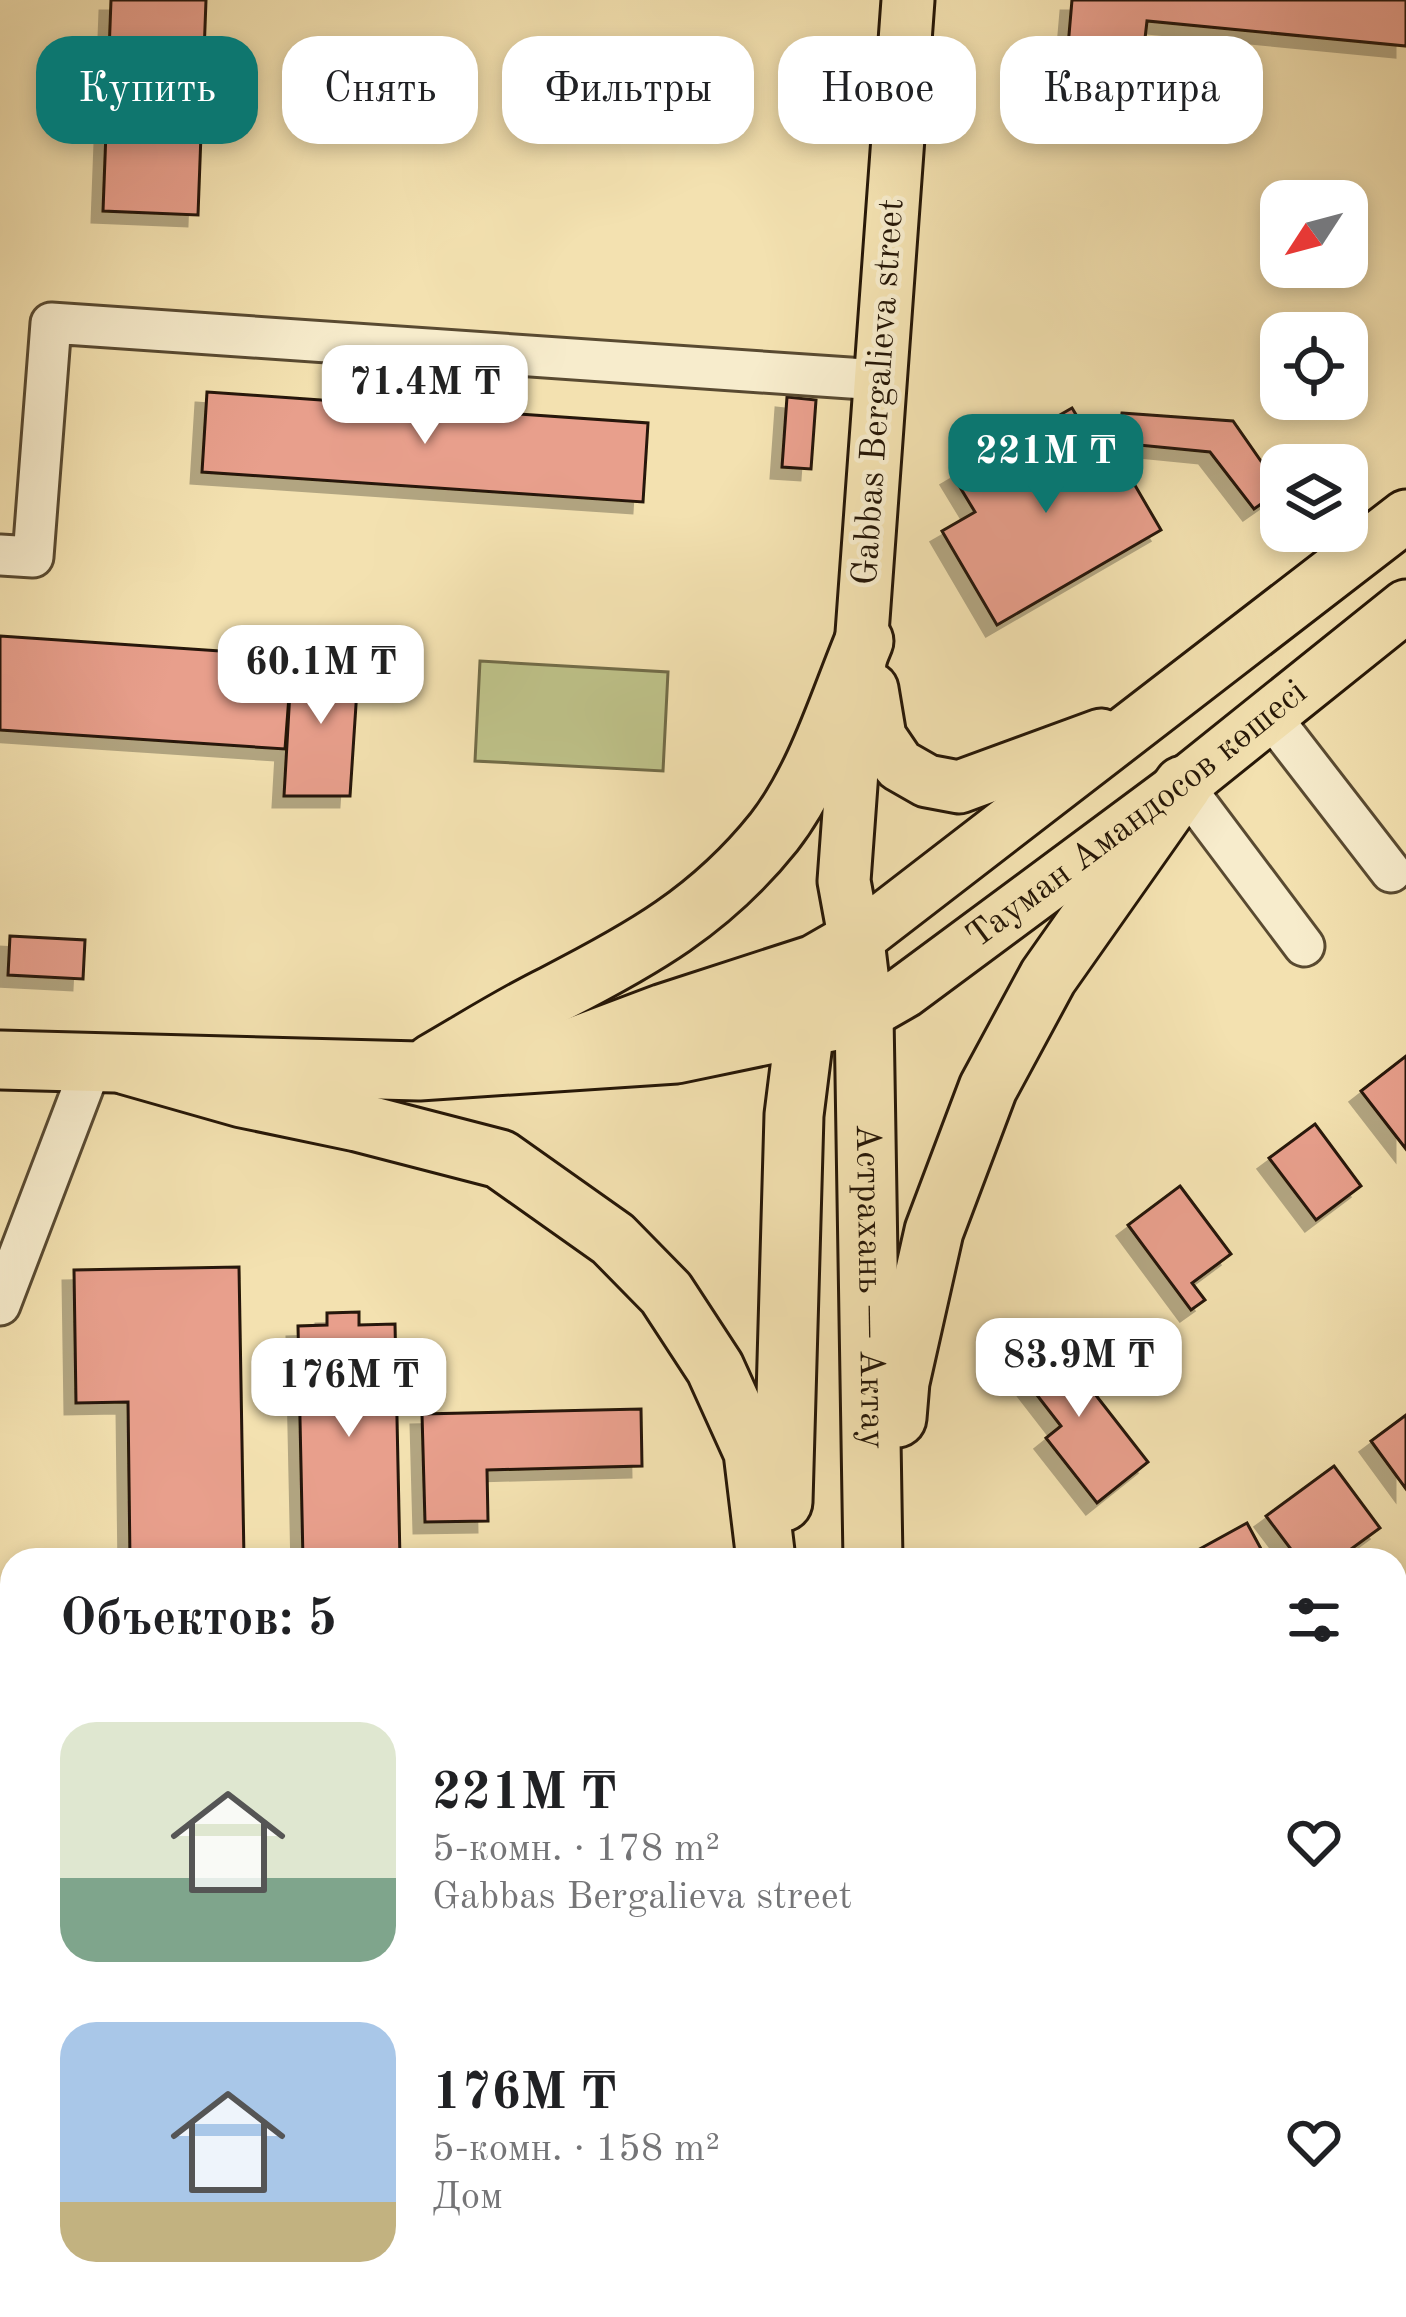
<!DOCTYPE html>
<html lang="ru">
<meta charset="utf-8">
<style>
body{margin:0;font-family:"Old Standard TT",serif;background:#f6f6f6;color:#202124;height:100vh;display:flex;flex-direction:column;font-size:45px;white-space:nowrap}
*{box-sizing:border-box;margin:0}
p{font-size:39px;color:#757577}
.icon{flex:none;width:66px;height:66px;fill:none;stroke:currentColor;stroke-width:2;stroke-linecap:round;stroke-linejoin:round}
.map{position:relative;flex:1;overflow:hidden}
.panel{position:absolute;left:0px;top:1548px;width:1407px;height:771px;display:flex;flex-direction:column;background:#fff;border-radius:36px 36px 0 0;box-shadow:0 6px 18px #0003}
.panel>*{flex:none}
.guide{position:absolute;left:36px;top:36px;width:1335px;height:108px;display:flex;gap:24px}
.needle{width:78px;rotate:234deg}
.fabs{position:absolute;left:1260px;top:180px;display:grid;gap:24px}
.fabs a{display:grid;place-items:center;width:108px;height:108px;border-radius:24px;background:#fff;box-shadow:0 6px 18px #0003;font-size:60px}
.price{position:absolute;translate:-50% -102px;padding:0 27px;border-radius:24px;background:#fff;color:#222;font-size:39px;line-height:78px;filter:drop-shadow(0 3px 6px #0008)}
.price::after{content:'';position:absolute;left:50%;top:72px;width:36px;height:27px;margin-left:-18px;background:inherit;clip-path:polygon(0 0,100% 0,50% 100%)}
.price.current{background:#0f766e;color:#fff}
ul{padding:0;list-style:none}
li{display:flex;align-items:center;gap:36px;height:300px;padding:0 60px}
li span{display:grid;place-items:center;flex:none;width:336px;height:240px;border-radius:36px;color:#555}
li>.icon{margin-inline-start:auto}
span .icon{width:144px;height:144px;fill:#fffc;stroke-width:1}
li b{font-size:51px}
h2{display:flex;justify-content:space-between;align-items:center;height:144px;padding:0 60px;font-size:51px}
.pill{padding:0 42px;border-radius:36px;background:#fff;box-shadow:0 6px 18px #0003;font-size:42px;line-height:108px}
.pill.current{background:#0f766e;color:#fff}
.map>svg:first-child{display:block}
.pitch{fill:#bec289;stroke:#726c48;stroke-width:3}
.building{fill:#e89f8c;stroke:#261707;stroke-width:3;filter:url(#shadow)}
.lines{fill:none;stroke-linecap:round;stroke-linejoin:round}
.minor-casing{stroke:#594a31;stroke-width:45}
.major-casing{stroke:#261707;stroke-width:57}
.highway-casing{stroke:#261707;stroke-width:63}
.minor{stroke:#f7eccc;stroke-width:39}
.major{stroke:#f3e1b0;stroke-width:51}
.highway{stroke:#f3e1b0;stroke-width:57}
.labels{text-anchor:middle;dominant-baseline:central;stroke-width:9;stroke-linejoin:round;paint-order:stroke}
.street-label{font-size:36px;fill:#261707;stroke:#f7eccc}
</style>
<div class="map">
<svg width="1406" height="2317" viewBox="0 0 1406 2317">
<defs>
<filter id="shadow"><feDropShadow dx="-11" dy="11" stdDeviation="0" flood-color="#0004"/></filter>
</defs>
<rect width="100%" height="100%" fill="#f3e1b0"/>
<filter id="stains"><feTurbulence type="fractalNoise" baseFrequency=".00167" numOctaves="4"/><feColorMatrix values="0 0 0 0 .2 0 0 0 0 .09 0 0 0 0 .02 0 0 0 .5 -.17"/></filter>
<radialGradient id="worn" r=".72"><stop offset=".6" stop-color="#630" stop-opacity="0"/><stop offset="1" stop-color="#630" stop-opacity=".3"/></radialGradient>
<!-- pitch -->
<path class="pitch" d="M480,661L668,672L663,771L475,761Z"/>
<!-- building -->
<g class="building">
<path d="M111,0H206L198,215L103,211Z"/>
<path d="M1072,0H1406V46L1147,21L1142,65L1067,58Z"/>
<path d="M207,392L648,423L643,502L202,472Z"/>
<path d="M787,397L816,400L811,469L782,467Z"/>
<path d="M1072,408L1095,446L1108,439L1161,530L997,625L942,531L975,512L952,474L991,451L1014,490L1026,484L1004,447Z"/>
<path d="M1122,413L1233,421L1281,490L1254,509L1210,452L1118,443Z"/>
<path d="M0,636L292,656L285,749L0,730Z"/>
<path d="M292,656L359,659L350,796H284Z"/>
<path d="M10,936L85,940L83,979L8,975Z"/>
<path d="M1406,1056V1149L1361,1091Z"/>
<path d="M1315,1124L1361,1186L1316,1220L1269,1158Z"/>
<path d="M1180,1186L1231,1254L1192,1283L1205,1300L1191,1310L1128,1225Z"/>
<path d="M239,1267L244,1560H130L128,1402L76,1403L74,1270Z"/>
<path d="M359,1312V1325L395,1324L400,1560H303L298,1326L327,1325V1313Z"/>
<path d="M1045,1330L1148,1462L1097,1503L1046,1438L1061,1426L1009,1359Z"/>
<path d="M641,1409L642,1466L487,1470L488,1521L425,1522L422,1414Z"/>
<path d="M1406,1415V1489L1371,1441Z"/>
<path d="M1334,1466L1380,1528L1336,1560H1299L1266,1516Z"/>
<path d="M1247,1523L1267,1560H1202L1196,1551Z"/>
<rect x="0" y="1784" width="12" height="518"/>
<path d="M1406,2184V2241L1395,2249V2193Z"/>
<path d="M995,2307H1071L1050,2317H996Z"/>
</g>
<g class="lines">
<!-- minor casing -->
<g class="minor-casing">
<g id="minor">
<path d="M0,555L33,557L51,323L879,380"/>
<path d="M1268,713L1391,872"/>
<path d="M1183,785L1304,946"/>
<path d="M0,1305L92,1064"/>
<path d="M1395,1633L1406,1624"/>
</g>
</g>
<!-- major casing -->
<g class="major-casing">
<g id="major">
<path d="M908,0L844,881L855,941L1406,516"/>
<path d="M872,689L880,737L899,765L927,781L959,787L1101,735"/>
<path id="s1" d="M864,1015L904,992L1183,785L1406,606"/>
</g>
</g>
<!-- highway casing -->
<g class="highway-casing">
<g id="highway">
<path d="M0,1060L419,1071L676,1054L864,1015"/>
<path d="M433,1063C473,1040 512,1015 553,995C641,950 711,911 774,832C816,778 838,704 864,641"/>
<path id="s2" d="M531,1063L664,1013L815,964L855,941L864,1015L873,1560"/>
<path d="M126,1065L242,1098L357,1122L500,1159L613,1239L666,1293L715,1368L753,1452L766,1560"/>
<path d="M897,1418L900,1382L934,1231L988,1088L1048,977L1183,785"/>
<path d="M783,1502L794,1115L809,995"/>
<path d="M792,2307L793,2317"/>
<path d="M868,2307L869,2317"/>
</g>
</g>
<!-- minor -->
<use href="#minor" class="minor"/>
<!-- major -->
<use href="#major" class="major"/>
<!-- highway -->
<use href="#highway" class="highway"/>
</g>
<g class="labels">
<!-- street labels -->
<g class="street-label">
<text transform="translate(880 392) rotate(-86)">Gabbas Bergalieva street</text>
<text stroke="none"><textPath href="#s1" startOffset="339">Тауман Амандосов көшесі</textPath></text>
<text stroke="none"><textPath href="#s2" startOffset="693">Астрахань — Актау</textPath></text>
</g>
</g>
<rect width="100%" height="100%" filter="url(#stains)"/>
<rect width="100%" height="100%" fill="url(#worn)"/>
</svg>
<div class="fabs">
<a><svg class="needle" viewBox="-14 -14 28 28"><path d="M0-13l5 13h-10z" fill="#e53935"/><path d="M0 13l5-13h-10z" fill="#757577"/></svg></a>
<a><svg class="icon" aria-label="locate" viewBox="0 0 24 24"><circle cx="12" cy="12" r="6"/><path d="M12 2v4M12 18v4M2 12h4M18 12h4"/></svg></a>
<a><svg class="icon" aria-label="layers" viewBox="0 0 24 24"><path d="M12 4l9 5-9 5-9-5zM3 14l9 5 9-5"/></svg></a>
</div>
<b class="price" style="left:425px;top:447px">71.4M ₸</b>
<b class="price current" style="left:1046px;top:516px">221M ₸</b>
<b class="price" style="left:321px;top:727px">60.1M ₸</b>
<b class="price" style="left:1079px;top:1420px">83.9M ₸</b>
<b class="price" style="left:349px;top:1440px">176M ₸</b>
<div class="guide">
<a class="pill current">Купить</a>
<a class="pill">Снять</a>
<a class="pill">Фильтры</a>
<a class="pill">Новое</a>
<a class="pill">Квартира</a>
</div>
<section class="panel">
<h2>Объектов: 5<svg class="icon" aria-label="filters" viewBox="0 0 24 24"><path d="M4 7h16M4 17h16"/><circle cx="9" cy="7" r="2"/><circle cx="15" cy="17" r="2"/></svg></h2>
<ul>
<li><span style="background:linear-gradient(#dfe7d0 65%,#7fa58c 0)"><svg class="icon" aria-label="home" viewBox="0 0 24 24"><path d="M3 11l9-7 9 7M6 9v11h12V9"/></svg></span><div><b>221M ₸</b><p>5-комн. · 178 m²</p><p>Gabbas Bergalieva street</p></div><svg class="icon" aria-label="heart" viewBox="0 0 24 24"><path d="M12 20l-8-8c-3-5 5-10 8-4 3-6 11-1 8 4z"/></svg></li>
<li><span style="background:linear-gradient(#a9c7e8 75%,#c2b280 0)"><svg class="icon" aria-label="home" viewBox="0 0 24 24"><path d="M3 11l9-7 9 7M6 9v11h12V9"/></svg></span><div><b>176M ₸</b><p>5-комн. · 158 m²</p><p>Дом</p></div><svg class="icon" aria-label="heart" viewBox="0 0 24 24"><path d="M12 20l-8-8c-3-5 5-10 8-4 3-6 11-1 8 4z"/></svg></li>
</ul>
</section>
</div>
